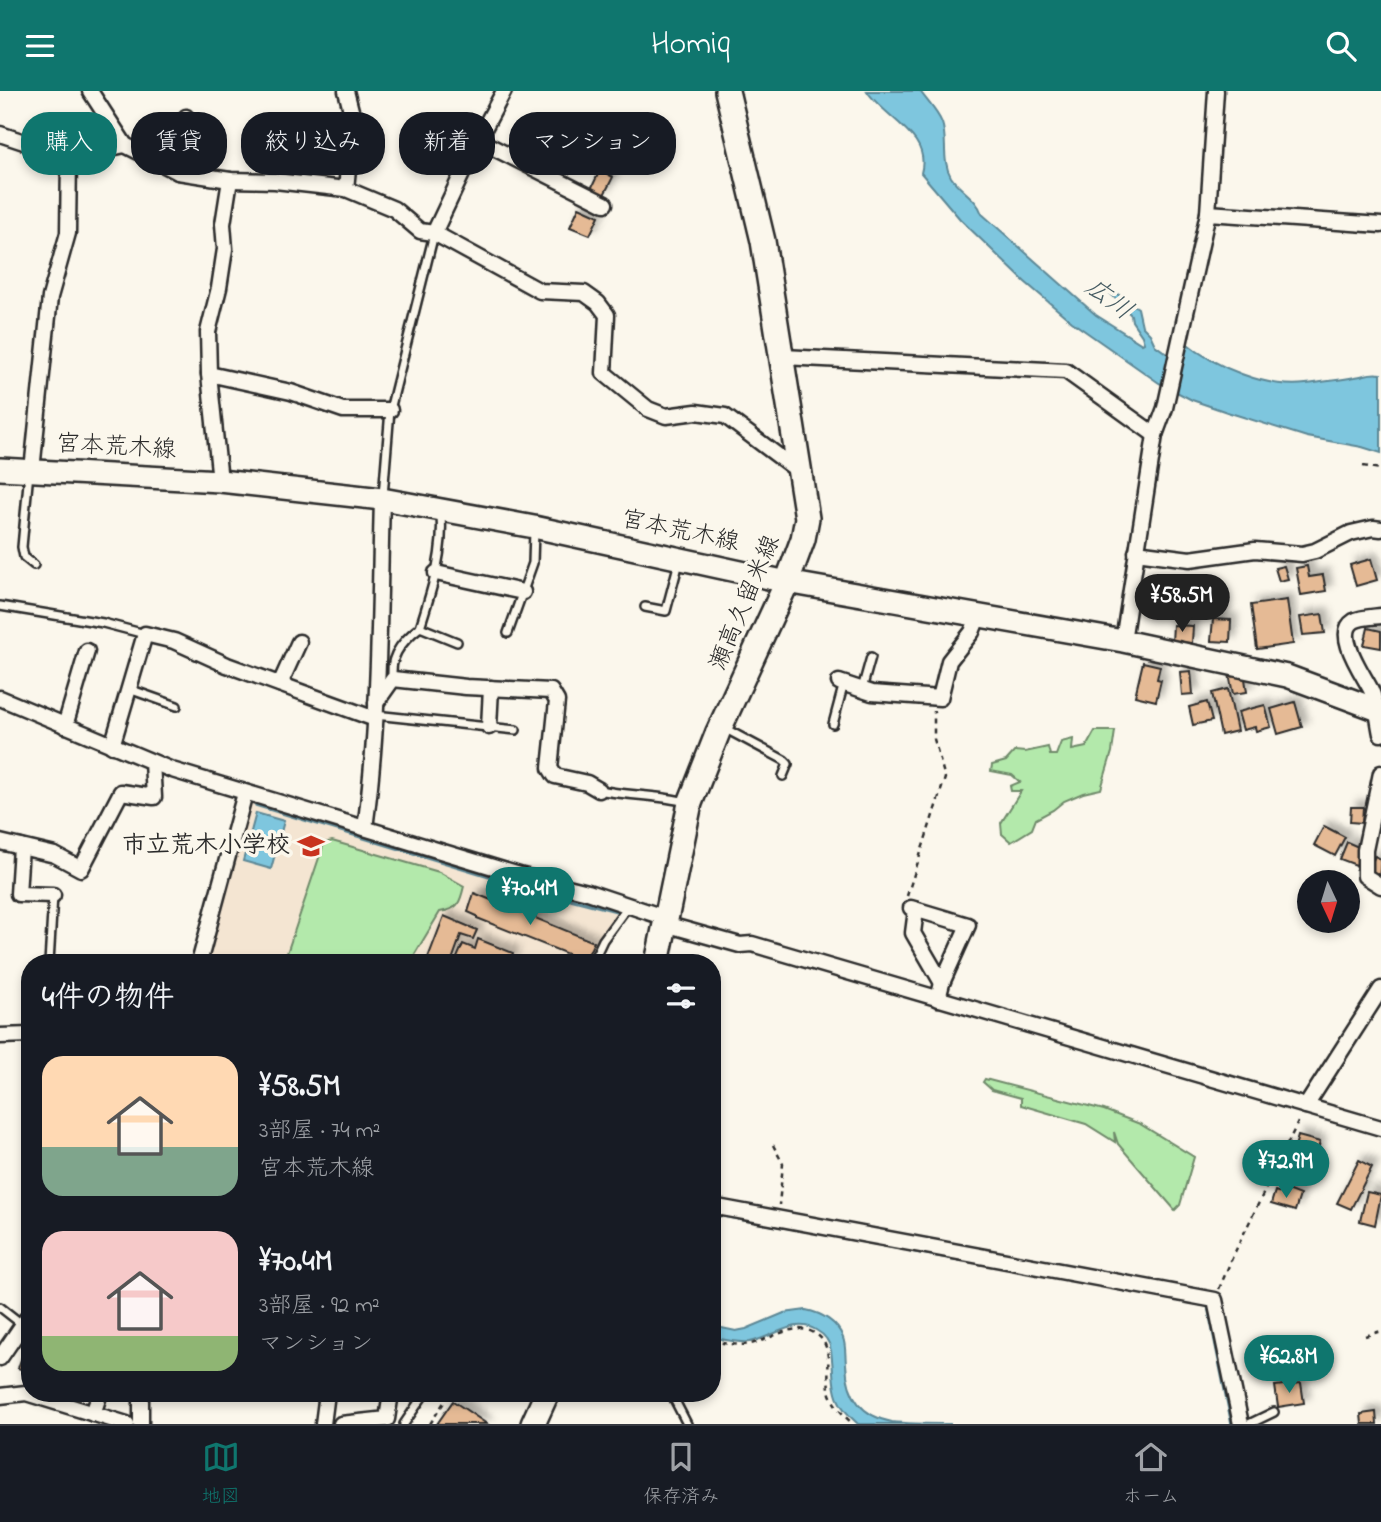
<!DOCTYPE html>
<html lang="ja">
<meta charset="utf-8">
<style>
body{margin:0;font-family:"Indie Flower","Klee One",sans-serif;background:#242831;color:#f1f3f6;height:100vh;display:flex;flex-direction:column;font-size:26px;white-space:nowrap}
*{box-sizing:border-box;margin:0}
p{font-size:23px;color:#9ea1a6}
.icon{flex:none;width:38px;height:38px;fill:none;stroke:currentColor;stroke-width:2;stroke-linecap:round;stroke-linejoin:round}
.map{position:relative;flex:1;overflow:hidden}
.sheet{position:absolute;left:21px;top:863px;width:700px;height:448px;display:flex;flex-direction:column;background:#171b24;border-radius:28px;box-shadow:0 4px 10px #0003}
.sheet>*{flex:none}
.hud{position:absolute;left:21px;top:21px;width:700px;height:63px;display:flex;gap:14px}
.needle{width:46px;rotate:176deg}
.tools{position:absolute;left:1297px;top:779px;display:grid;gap:14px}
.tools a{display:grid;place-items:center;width:63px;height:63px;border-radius:50%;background:#171b24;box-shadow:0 4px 10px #0003;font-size:35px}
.price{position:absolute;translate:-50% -60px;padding:0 16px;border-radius:24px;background:#0f766e;color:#fff;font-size:23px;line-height:46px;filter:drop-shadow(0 2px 4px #0008)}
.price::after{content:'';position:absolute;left:50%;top:42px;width:21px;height:16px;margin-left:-10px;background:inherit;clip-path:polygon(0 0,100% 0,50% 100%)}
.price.active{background:#222;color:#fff}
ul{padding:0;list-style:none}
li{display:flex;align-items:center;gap:21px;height:175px;padding:0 21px}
li span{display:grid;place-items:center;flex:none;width:196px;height:140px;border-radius:21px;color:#555}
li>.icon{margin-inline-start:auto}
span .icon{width:84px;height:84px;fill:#fffc;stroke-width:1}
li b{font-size:30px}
h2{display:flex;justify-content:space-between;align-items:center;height:84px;padding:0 21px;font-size:30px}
.pill{padding:0 24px;border-radius:28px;background:#171b24;box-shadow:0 4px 10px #0003;font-size:24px;line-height:63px}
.pill.active{background:#0f766e;color:#fff}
header{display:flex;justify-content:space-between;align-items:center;height:91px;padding:0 21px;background:#0f766e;color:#fff;font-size:32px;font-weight:600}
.tabs{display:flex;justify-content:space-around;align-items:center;height:98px;border-top:2px solid #363941;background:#171b24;font-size:19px;color:#9ea1a6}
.tabs a{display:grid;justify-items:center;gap:4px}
.tabs .active{color:#0f766e}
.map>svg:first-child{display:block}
.built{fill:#f4e5d2}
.green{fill:#b3e9ab;stroke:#6f8a6b;stroke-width:2}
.water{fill:#7ec6de;stroke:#5d8896;stroke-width:2}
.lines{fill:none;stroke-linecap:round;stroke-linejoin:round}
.stream{stroke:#5d8896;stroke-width:3.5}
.building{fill:#e5ba95;stroke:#2b2b2b;stroke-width:2;filter:url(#shadow)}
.lane-casing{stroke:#2b2b2b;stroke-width:12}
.street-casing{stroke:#2b2b2b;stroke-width:19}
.secondary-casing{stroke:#2b2b2b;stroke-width:26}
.primary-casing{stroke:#2b2b2b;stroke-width:28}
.path{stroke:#2b2b2b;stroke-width:2.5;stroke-dasharray:5 5;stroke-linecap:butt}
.lane{stroke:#fbf7ec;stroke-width:7}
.street{stroke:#fbf7ec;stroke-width:14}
.secondary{stroke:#fbf7ec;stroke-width:21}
.primary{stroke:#fbf7ec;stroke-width:23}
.labels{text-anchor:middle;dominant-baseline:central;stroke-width:7;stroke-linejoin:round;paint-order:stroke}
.street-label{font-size:24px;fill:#2b2b2b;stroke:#fbf7ec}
.poi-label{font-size:24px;font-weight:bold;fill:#2b2b2b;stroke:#fbf7ec;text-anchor:end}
.water-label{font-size:26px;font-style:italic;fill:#445a61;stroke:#fbf7ec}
</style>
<header><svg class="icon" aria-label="menu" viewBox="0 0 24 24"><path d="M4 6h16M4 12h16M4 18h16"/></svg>Homiq<svg class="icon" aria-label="search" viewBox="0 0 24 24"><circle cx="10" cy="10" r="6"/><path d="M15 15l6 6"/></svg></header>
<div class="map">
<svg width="1381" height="1333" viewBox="0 0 1381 1333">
<defs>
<filter id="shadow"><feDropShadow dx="6" dy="-6" stdDeviation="3.5" flood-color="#0004"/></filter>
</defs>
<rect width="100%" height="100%" fill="#fbf7ec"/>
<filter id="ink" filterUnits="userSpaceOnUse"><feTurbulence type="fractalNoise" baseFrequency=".0143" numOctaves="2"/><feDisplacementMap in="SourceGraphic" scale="14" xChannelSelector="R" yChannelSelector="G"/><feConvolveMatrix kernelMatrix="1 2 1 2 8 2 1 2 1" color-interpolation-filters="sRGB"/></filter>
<g filter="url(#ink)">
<!-- built -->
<path class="built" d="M250,713L520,796L619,822L600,848L588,871L206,872Z"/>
<!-- green -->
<g class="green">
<path d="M1095,640H1115L1112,661L1101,698L1083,702L1064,710L1053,719L1036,728L1032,738L1011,751L1002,743L1001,732L1021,700H1011L1010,695L1020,691L1012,684L991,680L992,674L1006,670L1015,660L1025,661L1048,656L1050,664H1056L1061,651L1073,648L1072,659L1086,656Z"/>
<path d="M332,750L439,781L464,795C460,813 458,818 440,821L410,871H284L324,752Z"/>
<path d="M985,988L1104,1019L1140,1033L1194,1066L1180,1114L1175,1119L1118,1053L1114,1041L1115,1051L1086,1033L1021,1014V1007L992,999L983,991Z"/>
</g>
<!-- water -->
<g class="water">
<path d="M867,0H920C926,9 938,21 942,32C948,49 941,69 951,86C960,100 977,107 982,123L1096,224L1142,253L1144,252L1142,245L1132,230L1131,224L1109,201L1106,195L1138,217L1142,235L1150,243L1155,254L1169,264L1185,251C1215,276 1267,298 1306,293C1322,291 1339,289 1355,286C1366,285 1368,281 1381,283V362L1362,356L1307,346L1227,321L1192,309L1159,292L1072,231L1025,191L960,128L921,82C932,44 884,27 867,0Z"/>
<path d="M256,722L284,730L271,778L243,770Z"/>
<path d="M806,1219C821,1222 838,1231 843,1247C846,1254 845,1265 846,1273C847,1303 860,1325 892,1331C910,1333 932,1333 951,1333H858C828,1306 836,1295 831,1260C830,1251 825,1244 816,1239C794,1226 772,1247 750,1251C737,1252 725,1249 712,1246V1235L736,1240L746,1238L784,1222Z"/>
</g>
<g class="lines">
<!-- stream -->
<g class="stream">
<path d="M256,714L529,797L617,820"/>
<path d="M712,1123L807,1140"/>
<path d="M814,1141L902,1158"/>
<path d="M911,1160L961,1169"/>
<path d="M1103,1195L1208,1215L1232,1333"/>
</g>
</g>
<!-- building -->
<g class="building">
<path d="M600,79L613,86L604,104L591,98Z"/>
<path d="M579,116L599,125L590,144L570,136Z"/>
<path d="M1371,468L1377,489L1356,495L1350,474Z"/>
<path d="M1284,475L1288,488L1279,490L1275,477Z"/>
<path d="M1307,475L1309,486L1323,484L1326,500L1301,504L1296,477Z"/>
<path d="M1287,509L1293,553L1257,558L1251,514Z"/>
<path d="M1322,523L1325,542L1303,544L1300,526Z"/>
<path d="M1213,528L1231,529L1230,551L1211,550Z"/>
<path d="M1173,534L1193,535L1192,552L1172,551Z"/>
<path d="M1368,537L1381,540V557L1364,554Z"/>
<path d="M1143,571L1160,575L1157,588L1161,589L1156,610L1135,605Z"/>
<path d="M1191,580L1193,603L1182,604L1180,581Z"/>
<path d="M1244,581L1247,601L1233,603L1229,583Z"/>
<path d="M1228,598L1237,640L1221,644L1212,602Z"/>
<path d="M1207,611L1212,630L1193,634L1189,616Z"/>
<path d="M1295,611L1302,636L1278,643L1271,618Z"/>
<path d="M1265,614L1271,636L1256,640L1255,636L1243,639L1238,621Z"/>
<path d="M1351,716H1363L1362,732L1350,731Z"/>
<path d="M1324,735L1345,746L1335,765L1314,754Z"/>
<path d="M1347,751L1365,759L1356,774L1340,768Z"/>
<path d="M1375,765L1381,768L1379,788L1367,783Z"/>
<path d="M474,802L594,851L585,870L477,827V825L468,821Z"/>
<path d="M444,825L477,839L473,848L461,844L451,872H426Z"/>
<path d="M478,848L513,862L510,872H463L456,869L463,853L475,858Z"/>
<path d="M1298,1045L1320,1051L1316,1065L1294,1059Z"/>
<path d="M1359,1069L1372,1076L1351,1118L1337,1112Z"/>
<path d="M1293,1070L1316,1077L1311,1091L1289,1084Z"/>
<path d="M1287,1099L1300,1104L1295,1120L1271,1113L1275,1100L1284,1103Z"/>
<path d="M1367,1101L1381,1104L1375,1134L1360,1130Z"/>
<path d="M24,1260L30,1261V1281L18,1277Z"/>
<path d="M1301,1292L1304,1312L1278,1316L1275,1295Z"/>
<path d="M453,1310L487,1333H437Z"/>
<path d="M1376,1321L1377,1333H1362L1361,1323Z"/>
</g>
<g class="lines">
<!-- lane casing -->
<g class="lane-casing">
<g id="lane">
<path d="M29,381L22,456L24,466L34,474"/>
<path d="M383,405L390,319L434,143"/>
<path d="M0,515L103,532L145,543"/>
<path d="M645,516L666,520L679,471"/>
<path d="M420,536C432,498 444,463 441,423"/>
<path d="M508,542L533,472L534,439"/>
<path d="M393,588C388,567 403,549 420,536L457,551"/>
<path d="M129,598L177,615"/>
<path d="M862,598L871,566"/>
<path d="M375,624L516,639"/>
<path d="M833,633L844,592"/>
<path d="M724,637L784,669L788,673L783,685"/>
<path d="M599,699C628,705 658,704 686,711"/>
<path d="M49,872L53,804"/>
<path d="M592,872L603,849L628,815"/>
<path d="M0,1216L23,1234"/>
<path d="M671,1302L687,1333"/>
<path d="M404,1333L425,1302"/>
<path d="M1249,1333L1274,1321"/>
</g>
</g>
<!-- street casing -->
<g class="street-casing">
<g id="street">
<path d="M90,0L125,54L178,81L230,89L275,90L346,98L394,118L420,140L434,142L540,200L584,202L598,212L607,224L604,282L648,318L666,325L696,321L725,325L801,382"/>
<path d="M346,0L353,27L346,98"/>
<path d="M0,43L69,66L125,54"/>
<path d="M478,49L605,113"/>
<path d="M178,81L186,26"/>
<path d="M1208,122L1381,134"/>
<path d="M434,142L478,49L504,0"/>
<path d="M783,266L1066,280L1155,344"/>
<path d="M209,283L291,301L343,319H390"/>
<path d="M32,379L50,206L68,142L69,66"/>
<path d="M220,390L209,283L208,241L219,197L225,158L223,133L230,89"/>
<path d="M1136,461L1190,468L1255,459L1302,463L1315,460L1351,442L1373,437L1381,438"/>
<path d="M436,482L523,501"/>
<path d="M1381,525C1373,526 1361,526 1354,530C1333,543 1364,584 1371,599C1377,612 1378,629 1381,643"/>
<path d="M1123,550L1155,344L1165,317L1208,122L1216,0"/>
<path d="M839,591L872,602L940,607L949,570L972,541L979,524"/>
<path d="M280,593L299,551"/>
<path d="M0,607L172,679L523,785L588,801L666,827"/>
<path d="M376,612L393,588L466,596L551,600L557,610L550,677L555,685L587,692L599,699"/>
<path d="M65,635L87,560"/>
<path d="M489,636L491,597"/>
<path d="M112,655L145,543L174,550L227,574L375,628"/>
<path d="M1381,682L1365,759V785L1381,795"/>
<path d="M365,737C380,628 379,517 382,408"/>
<path d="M0,751L55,764L81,778L121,701L154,706L152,671"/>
<path d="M21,756L18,803L53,804"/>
<path d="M911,817L968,834L942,892L938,908"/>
<path d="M916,819L913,842L942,892"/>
<path d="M665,833L740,854L752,853L1381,1037"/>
<path d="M199,872L245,702"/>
<path d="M0,945L30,944"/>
<path d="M1306,1015L1381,898"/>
<path d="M712,1115L1215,1209L1241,1333"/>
<path d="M0,1267L30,1223"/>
<path d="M0,1305L26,1302L127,1333"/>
<path d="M93,1323L100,1302"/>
<path d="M141,1333V1302"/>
<path d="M323,1333L327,1302"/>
<path d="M341,1333L387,1328L391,1302"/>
</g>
</g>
<!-- secondary casing -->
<g class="secondary-casing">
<path id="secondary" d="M0,378L220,390L382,408L534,436L787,491L1123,550L1287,585L1381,620"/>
</g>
<!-- primary casing -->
<g class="primary-casing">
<g id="primary">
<path d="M657,872L690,712L718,641L787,491L803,448L807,427L763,150L727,0"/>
<path d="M533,1333L547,1302"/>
</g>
</g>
<!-- path -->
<g class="path">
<path d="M1363,375L1381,378"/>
<path d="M907,805L945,687L934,648V620"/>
<path d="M773,1054L783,1073L779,1114"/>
<path d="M1219,1198L1233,1165L1300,1027"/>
<path d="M1365,1245L1381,1240"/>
<path d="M712,1250C724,1252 737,1255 750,1253C772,1249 794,1229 816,1243C835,1255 825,1284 830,1303C834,1314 844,1325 853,1333"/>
<path d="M430,1333L450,1302"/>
</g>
<!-- lane -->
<use href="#lane" class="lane"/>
<!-- street -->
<use href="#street" class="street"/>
<!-- secondary -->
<use href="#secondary" class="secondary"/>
<!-- primary -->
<use href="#primary" class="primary"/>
</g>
</g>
<!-- icons -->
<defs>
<g id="school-bare" transform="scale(2.1)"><path d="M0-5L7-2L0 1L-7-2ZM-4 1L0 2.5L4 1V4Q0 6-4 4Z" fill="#c8321e" stroke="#fbf7ec" stroke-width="2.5" paint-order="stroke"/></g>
</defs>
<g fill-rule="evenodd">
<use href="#school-bare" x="311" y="755"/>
</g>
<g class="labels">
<!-- street labels -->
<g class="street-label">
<text transform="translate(116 357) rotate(3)">宮本荒木線</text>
<text transform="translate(680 441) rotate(12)">宮本荒木線</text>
<text transform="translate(746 512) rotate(-67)">瀬高久留米線</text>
</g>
<!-- poi labels -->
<g class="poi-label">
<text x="290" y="755">市立荒木小学校</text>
</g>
<!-- water labels -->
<g class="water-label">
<text transform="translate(1108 209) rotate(37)">広川</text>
</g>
</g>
</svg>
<div class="tools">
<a><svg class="needle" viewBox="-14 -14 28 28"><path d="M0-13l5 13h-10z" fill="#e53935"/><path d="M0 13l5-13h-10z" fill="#9ea1a6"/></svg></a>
</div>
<b class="price active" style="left:1182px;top:543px">¥58.5M</b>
<b class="price" style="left:530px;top:836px">¥70.4M</b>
<b class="price" style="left:1286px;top:1109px">¥72.9M</b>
<b class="price" style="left:1289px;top:1304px">¥62.8M</b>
<div class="hud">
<a class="pill active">購入</a>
<a class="pill">賃貸</a>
<a class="pill">絞り込み</a>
<a class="pill">新着</a>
<a class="pill">マンション</a>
</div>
<section class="sheet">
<h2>4件の物件<svg class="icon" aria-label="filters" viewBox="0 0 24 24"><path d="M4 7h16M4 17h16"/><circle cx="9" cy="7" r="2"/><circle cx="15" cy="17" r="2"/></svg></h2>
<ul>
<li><span style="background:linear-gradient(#ffd9b3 65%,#7fa58c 0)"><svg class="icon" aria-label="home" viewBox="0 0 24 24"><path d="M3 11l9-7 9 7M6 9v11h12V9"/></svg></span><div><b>¥58.5M</b><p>3部屋 · 74 m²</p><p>宮本荒木線</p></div></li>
<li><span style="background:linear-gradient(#f6c9c9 75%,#8fb573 0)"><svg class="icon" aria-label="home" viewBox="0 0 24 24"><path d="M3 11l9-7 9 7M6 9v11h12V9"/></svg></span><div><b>¥70.4M</b><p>3部屋 · 92 m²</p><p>マンション</p></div></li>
</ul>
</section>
</div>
<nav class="tabs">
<a class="active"><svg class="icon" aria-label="map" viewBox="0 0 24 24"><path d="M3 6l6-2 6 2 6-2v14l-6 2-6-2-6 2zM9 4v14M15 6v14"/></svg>地図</a>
<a><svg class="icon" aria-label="saved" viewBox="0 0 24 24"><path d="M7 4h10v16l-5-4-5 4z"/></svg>保存済み</a>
<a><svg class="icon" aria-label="home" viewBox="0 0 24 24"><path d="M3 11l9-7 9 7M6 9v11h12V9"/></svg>ホーム</a>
</nav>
